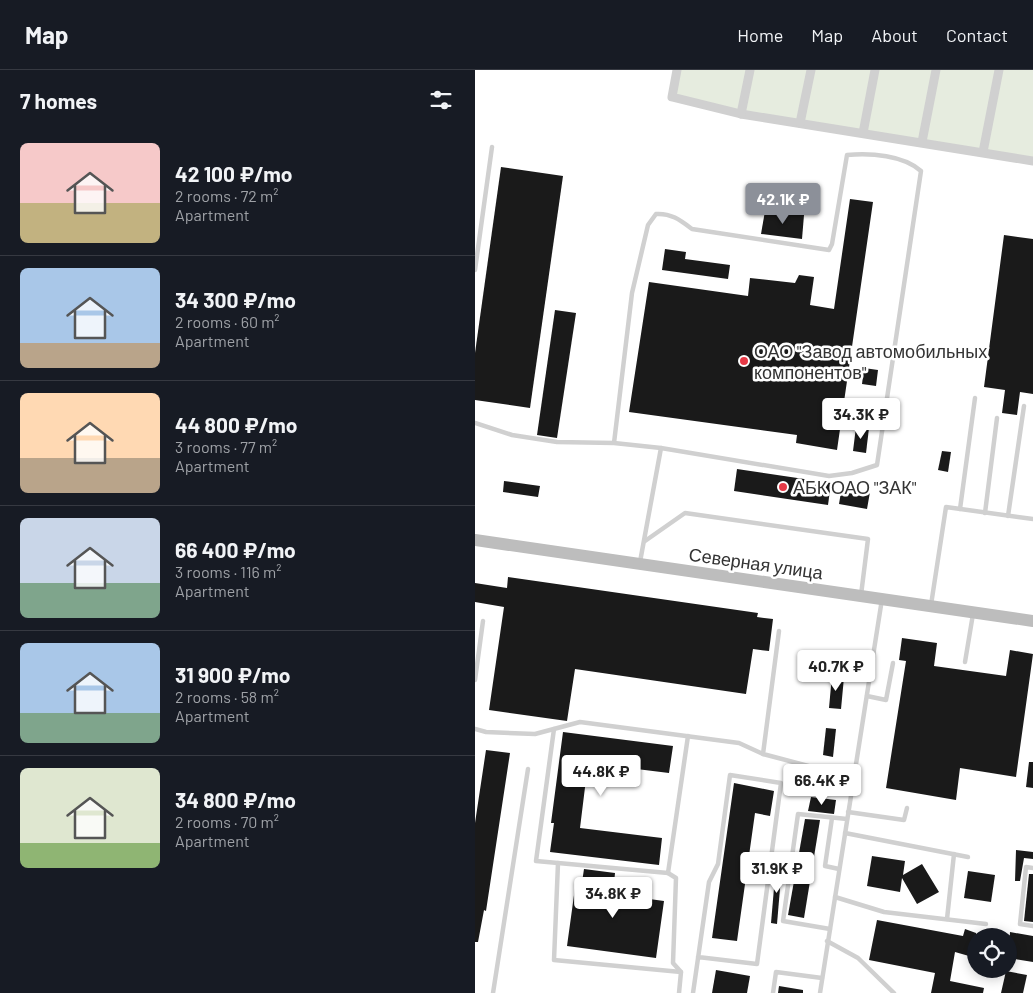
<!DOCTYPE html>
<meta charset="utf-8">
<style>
body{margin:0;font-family:Barlow,sans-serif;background:#20242c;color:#f1f3f6;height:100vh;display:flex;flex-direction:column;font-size:19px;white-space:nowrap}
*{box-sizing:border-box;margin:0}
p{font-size:16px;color:#9ea1a6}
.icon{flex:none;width:28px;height:28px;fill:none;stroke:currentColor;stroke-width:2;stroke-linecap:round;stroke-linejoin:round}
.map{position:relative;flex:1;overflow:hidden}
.sheet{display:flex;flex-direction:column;background:#171b24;width:475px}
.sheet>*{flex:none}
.buttons{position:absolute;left:492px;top:858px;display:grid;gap:10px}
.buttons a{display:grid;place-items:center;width:50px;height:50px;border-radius:50%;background:#171b24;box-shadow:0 2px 12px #0003;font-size:25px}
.price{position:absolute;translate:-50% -42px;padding:0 11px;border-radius:5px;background:#fff;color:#222;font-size:16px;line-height:32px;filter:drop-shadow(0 1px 2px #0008)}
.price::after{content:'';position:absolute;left:50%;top:30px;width:15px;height:11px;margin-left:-8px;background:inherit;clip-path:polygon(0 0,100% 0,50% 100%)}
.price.current{background:#8c9099;color:#fff}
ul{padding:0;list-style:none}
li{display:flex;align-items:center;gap:15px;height:125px;padding:0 20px}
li+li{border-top:1px solid #363941}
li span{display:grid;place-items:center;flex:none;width:140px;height:100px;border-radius:8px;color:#555}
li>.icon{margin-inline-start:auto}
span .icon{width:60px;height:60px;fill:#fffc;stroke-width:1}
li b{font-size:21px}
h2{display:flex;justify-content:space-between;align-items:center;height:60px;padding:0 20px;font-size:21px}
header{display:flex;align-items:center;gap:30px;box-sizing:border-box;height:70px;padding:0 25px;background:#171b24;border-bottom:1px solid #363941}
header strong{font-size:24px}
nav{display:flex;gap:28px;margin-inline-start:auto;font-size:18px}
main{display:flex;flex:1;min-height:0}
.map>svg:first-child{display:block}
.green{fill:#e6ecdf}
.building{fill:#1a1a1a}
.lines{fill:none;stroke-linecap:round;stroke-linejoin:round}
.service{stroke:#d0d0d0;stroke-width:4.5}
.minor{stroke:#d0d0d0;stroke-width:9}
.secondary{stroke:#bdbdbd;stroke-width:12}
.poi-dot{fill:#e63946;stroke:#fff;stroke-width:2}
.labels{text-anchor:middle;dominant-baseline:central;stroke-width:5;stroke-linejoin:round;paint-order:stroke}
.poi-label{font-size:18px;fill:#333;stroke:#fff;text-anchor:start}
.street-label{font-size:18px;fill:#333;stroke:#fff}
</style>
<header>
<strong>Map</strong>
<nav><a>Home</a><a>Map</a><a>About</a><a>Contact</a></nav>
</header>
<main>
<section class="sheet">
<h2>7 homes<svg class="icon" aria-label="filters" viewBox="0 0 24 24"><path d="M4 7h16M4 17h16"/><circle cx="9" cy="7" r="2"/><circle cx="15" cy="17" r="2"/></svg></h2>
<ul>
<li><span style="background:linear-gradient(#f6c9c9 60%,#c2b280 0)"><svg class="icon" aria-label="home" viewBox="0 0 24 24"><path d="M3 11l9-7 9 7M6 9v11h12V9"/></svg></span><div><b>42 100 ₽/mo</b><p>2 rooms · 72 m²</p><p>Apartment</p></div></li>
<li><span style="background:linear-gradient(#a9c7e8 75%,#b9a48a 0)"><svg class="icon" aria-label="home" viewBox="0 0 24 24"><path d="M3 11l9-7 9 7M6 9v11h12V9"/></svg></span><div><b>34 300 ₽/mo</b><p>2 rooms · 60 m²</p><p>Apartment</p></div></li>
<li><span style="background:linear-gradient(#ffd9b3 65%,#b9a48a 0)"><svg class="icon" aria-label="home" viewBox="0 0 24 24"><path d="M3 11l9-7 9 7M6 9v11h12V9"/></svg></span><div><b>44 800 ₽/mo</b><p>3 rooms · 77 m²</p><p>Apartment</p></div></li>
<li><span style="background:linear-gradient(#c9d6e8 65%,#7fa58c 0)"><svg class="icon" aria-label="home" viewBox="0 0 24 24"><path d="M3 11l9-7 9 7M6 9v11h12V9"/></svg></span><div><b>66 400 ₽/mo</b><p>3 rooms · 116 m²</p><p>Apartment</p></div></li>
<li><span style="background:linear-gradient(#a9c7e8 70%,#7fa58c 0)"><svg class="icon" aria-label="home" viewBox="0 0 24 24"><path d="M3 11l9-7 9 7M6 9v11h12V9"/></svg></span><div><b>31 900 ₽/mo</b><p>2 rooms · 58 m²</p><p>Apartment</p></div></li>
<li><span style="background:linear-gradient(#dfe7d0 75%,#8fb573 0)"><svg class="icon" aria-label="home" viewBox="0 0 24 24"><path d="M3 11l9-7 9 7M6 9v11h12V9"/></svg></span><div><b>34 800 ₽/mo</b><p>2 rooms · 70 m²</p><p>Apartment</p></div></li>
</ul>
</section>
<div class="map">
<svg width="558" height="923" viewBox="0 0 558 923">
<rect width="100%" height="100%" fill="#fff"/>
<!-- green -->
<path class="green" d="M202,0H558V91L266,44L197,27Z"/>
<!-- building -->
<g class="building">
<path d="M26,97L88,106L55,338L0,330V283Z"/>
<path d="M375,129L398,132L362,380L321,373L322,365L154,342L174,212L273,226L275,208L320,213L324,205L339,207L335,235L359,239Z"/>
<path d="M290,141L329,145L327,169L286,164Z"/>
<path d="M529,165L558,169V324L545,322L542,345L527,343L530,320L509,317Z"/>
<path d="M190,179L211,182L210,189L255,195L253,209L187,200Z"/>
<path d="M80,240L101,243L82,368L62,365Z"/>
<path d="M389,298L403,300L401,316L387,314Z"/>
<path d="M381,357L394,358L391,383L378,381Z"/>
<path d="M467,381L476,382L473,402L463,400Z"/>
<path d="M262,399L356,413L353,435L259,421Z"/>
<path d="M29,411L65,416L63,427L28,422Z"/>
<path d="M381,420L395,422L392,439L364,434L366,422L380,424Z"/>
<path d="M33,507L283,543L282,547L298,549L294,581L278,579L271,624L100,599L92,651L14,640L29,537L0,532V513L32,518Z"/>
<path d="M427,568L462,573L459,596L531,606L535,580L558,584L541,707L485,698L481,730L411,718L431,591L424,590Z"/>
<path d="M357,605L369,607L366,639L354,638Z"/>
<path d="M351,658L361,659L358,687L348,685Z"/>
<path d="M88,662L198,676L194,703L113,693L105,758L187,768L184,795L75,782L79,753H76Z"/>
<path d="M11,680L35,683L11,841L9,840L3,872H0V753Z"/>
<path d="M554,692H558V718L551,717Z"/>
<path d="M259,713L299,721L295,746L280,743L262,871L237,868Z"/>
<path d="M336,727L361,730L359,744L333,741Z"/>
<path d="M330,749L345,750L329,848L313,845Z"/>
<path d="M541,780L558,782V789L549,788L545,811H540Z"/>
<path d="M397,786L430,791L428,805L447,794L464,822L442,834L427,808L425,822L392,816Z"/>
<path d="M301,795H307L302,854L296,853Z"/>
<path d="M109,799L140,803L138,824L189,831L181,888L92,876L100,818L106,819Z"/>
<path d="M493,801L520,805L516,832L489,828Z"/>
<path d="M554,804H558V852L549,851Z"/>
<path d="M402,850L488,866L490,859L501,863V888L480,882L475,911L509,918L508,923H456L460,903L394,890Z"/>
<path d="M535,862L558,866V892L534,888Z"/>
<path d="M241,900L275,906L272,923H237Z"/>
<path d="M531,901L552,905L548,923H526Z"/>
<path d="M304,916L328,920V923H303Z"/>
</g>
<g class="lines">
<!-- service -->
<g class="service">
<path d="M0,200L17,77"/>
<path d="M0,353L37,365L82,372L139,373L186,378L354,406L377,403L402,395L446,101C428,85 396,83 372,85L357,174L354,180L217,159C205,150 196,143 181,144L173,155L157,223L139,373"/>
<path d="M485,439L500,328"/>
<path d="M510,443L522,348"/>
<path d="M533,446L549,336"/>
<path d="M170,471L210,443L393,469L386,525"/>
<path d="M165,492L186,378"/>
<path d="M456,535L471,437L558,449"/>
<path d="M304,561L288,684L379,708"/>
<path d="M490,592L498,544"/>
<path d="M0,610L8,551"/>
<path d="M392,626L411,630L418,593"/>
<path d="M0,659L11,662L60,664L105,652L264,673L288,684"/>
<path d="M79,659L61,791L193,803L213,666"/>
<path d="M373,742L429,750L432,738"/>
<path d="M357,748L350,796L364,799"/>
<path d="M370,763L493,787"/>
<path d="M83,793L79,890L206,902"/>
<path d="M558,798L551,797L545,854L558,856"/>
<path d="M193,803L201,808L198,893L206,902L204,923"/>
<path d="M360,827L409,842L511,854"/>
<path d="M472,849L479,784"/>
<path d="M355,859L308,851L323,744L372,749"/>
<path d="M352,871L383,888L419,923"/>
<path d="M18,923L53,699"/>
<path d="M218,923L234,812L243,794L255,705L306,713L282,894L223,887"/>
<path d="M298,923L301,902L347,908"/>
<path d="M345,923L407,529"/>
</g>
<!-- minor -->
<g class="minor">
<path d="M202,0L197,27L266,44L558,91"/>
<path d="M266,44L275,0"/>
<path d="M325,53L336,0"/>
<path d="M388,63L400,0"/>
<path d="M447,72L461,0"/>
<path d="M508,82L524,0"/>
</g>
<!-- secondary -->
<path class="secondary" d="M0,470L558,551"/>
</g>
<!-- markers -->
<g class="poi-dot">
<circle cx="269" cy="291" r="5"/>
<circle cx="308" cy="417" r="5"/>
</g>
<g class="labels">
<!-- poi labels -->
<g class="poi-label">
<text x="279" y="281">ОАО "Завод автомобильных<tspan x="279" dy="21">компонентов"</tspan></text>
<text x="318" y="417">АБК ОАО "ЗАК"</text>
</g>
<!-- street labels -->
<g class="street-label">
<text transform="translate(281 493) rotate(8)">Северная улица</text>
</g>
</g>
</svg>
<div class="buttons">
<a><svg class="icon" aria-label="locate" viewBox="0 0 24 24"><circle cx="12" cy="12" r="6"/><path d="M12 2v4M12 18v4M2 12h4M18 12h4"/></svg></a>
</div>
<b class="price current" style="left:308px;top:155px">42.1K ₽</b>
<b class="price" style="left:386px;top:370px">34.3K ₽</b>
<b class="price" style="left:361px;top:622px">40.7K ₽</b>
<b class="price" style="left:126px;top:727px">44.8K ₽</b>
<b class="price" style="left:347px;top:736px">66.4K ₽</b>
<b class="price" style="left:302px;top:824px">31.9K ₽</b>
<b class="price" style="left:138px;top:849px">34.8K ₽</b>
</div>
</main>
